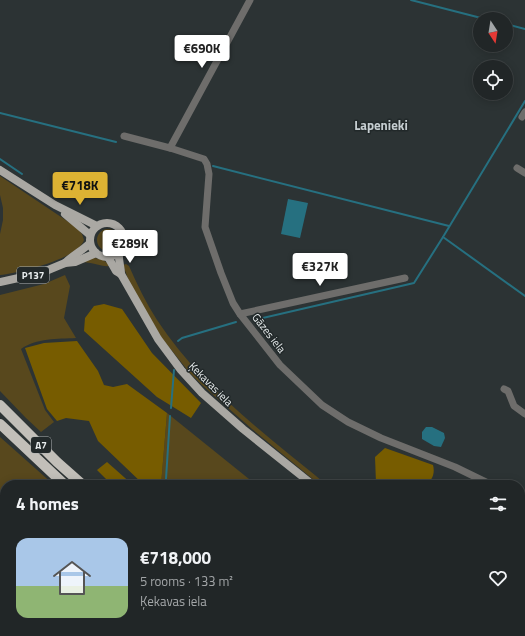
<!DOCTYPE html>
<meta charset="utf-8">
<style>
body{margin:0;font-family:"Titillium Web",sans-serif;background:#2d3233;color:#f1f3f6;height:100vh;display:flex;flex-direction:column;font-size:15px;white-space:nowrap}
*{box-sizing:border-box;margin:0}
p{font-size:13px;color:#a2a5a7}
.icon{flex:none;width:22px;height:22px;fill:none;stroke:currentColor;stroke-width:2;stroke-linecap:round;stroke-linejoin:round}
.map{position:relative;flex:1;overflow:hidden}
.panel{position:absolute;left:0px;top:480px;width:525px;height:156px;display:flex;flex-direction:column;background:#212627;border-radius:16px 16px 0 0;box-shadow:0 2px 10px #0003,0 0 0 1px #3e4344}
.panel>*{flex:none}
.needle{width:26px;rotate:168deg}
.fabs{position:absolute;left:473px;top:12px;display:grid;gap:8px}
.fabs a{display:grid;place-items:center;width:40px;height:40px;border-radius:50%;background:#212627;box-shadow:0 2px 10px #0003,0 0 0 1px #3e4344;font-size:20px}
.price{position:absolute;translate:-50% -34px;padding:0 9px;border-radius:4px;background:#fff;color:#222;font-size:13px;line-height:26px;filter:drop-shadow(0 1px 2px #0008)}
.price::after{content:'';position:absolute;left:50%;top:24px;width:12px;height:9px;margin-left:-6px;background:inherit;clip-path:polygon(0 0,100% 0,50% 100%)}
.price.on{background:#ddb233;color:#111}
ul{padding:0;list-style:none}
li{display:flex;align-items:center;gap:12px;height:100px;padding:0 16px}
li span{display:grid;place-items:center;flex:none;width:112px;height:80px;border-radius:12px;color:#555}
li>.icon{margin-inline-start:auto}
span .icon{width:48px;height:48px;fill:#fffc;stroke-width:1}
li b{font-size:17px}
h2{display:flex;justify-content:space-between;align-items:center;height:48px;padding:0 16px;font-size:17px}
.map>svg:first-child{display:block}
.green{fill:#58481d}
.forest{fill:#775c00}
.water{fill:#267080}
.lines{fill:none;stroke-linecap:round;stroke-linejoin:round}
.stream{stroke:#267080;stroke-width:2}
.minor{stroke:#6e6d6b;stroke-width:7}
.major{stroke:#aaa8a3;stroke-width:8}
.highway{stroke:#c2bfb9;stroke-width:10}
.labels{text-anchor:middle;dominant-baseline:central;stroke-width:3;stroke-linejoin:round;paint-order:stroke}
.shield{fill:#22292a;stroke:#adb2b3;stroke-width:1}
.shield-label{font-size:10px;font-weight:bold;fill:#e8edee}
.street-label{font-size:11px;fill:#e8edee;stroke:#22292a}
.quarter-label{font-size:13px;font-weight:bold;fill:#c6ced1;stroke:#22292a}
</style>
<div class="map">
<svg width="525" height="636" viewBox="0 0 525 636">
<rect width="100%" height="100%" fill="#2c3334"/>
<!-- green -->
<g class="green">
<path d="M0,176L76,227L82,234L84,240C78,259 19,273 0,275V234L3,220V208L0,195Z"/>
<circle cx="108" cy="240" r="11"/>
<path d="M91,258C100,258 105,260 110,266C101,267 92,262 82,262Z"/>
<path d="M126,264L129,266C137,284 146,303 157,320C201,387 266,435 327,485H320L252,429L202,385L189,372L161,337L130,284L123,265Z"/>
<path d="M65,275L70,286L64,318L76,338C58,339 36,338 21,349L45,410L54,422L41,432L26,418L0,391V295L44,284Z"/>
<path d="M167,413L249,479L256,485H161Z"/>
<path d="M0,437L54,485H5V631H216L222,636H0Z"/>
<path d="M261,631H453L451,636H267Z"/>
<path d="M470,631H493L500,636H467Z"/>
</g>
<!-- forest -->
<g class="forest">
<path d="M104,304L122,309L152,353L201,403L191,418L157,397L84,331L85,318L94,306Z"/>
<path d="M77,341L98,371L104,385L113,387L127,384L167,413L161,485H144L98,441L89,421L66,418L57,421L47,409L25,348L44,343Z"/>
<path d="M385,448L433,465C435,473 433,478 427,485H377L376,483L375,457Z"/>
<path d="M107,462L133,485H112L97,470Z"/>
</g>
<!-- water -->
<g class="water">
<path d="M288,199L308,203L300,238L281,234Z"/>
<path d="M426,427H432L444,433L445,438L441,447L434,446L422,439V432Z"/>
</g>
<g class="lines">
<!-- stream -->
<g class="stream">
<path d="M411,0L485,19"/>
<path d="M506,24L525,29"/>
<path d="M525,101L443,237L525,296"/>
<path d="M0,113L116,142"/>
<path d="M0,159L22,174"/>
<path d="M213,166L449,226"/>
<path d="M254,320L414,283L443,237"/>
<path d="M178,341L182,338L236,322"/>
<path d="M171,408L174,370"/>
<path d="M166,479L170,416"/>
</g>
<!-- minor -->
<g class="minor">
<path d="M522,117L525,112"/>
<path d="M124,136L170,148L204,159L207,164L209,174L205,227L221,273L233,303L240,314L280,365L322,405L348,422L381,438L455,467L492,485"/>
<path d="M170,148L250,0"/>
<path d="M517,168L525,173"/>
<path d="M240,314L405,278"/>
<path d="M504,389L508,391L514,406L525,414"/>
<path d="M520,498L525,501"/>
<path d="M520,517L525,507"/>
<path d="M457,636L460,631"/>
</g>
<!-- major -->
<g class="major">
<path d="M0,170L55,205L97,226"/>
<path d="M65,214L90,235"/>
<circle cx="107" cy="240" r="17"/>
<path d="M119,252C118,260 121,266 121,274"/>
<path d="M108,257L116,271L121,274L158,339L181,370L202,393L243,429L313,485"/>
<path d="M65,263C73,255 82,251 90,243"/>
<path d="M0,282L41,273L65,263L75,262L96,253"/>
<path d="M504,631L510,636"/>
</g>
<!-- highway -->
<g class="highway">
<path d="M0,405L57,462L83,485"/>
<path d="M0,424L65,485"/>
<path d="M229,631L235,636"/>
<path d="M245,631L251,636"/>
</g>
</g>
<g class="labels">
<!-- shield labels -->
<g class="shield">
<rect x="17" y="267" width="32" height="16" rx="3"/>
<rect x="31" y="437" width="20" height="16" rx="3"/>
</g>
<g class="shield-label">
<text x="33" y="275">P137</text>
<text x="41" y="445">A7</text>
</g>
<!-- street labels -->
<g class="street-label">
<text transform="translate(269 333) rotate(52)">Gāzes iela</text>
<text transform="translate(211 384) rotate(45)">Ķekavas iela</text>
</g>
<!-- quarter labels -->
<g class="quarter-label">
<text x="381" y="125">Lapenieki</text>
</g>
</g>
</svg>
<div class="fabs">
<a><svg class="needle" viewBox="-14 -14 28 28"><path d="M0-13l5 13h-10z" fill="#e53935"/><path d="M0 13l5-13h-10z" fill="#a2a5a7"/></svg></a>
<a><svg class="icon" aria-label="locate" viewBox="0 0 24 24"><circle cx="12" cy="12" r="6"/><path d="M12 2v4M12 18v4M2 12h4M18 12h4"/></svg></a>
</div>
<b class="price" style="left:202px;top:69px">€690K</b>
<b class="price on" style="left:80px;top:206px">€718K</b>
<b class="price" style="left:130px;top:264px">€289K</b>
<b class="price" style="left:320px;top:287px">€327K</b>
<section class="panel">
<h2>4 homes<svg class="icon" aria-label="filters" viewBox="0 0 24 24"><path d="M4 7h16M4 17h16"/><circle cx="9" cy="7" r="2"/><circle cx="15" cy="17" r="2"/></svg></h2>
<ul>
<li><span style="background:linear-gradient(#a9c7e8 60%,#8fb573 0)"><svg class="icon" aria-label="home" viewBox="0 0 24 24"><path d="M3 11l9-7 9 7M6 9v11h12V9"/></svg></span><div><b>€718,000</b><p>5 rooms · 133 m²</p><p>Ķekavas iela</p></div><svg class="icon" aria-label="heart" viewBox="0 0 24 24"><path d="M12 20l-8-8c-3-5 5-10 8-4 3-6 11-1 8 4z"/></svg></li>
</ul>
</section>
</div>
